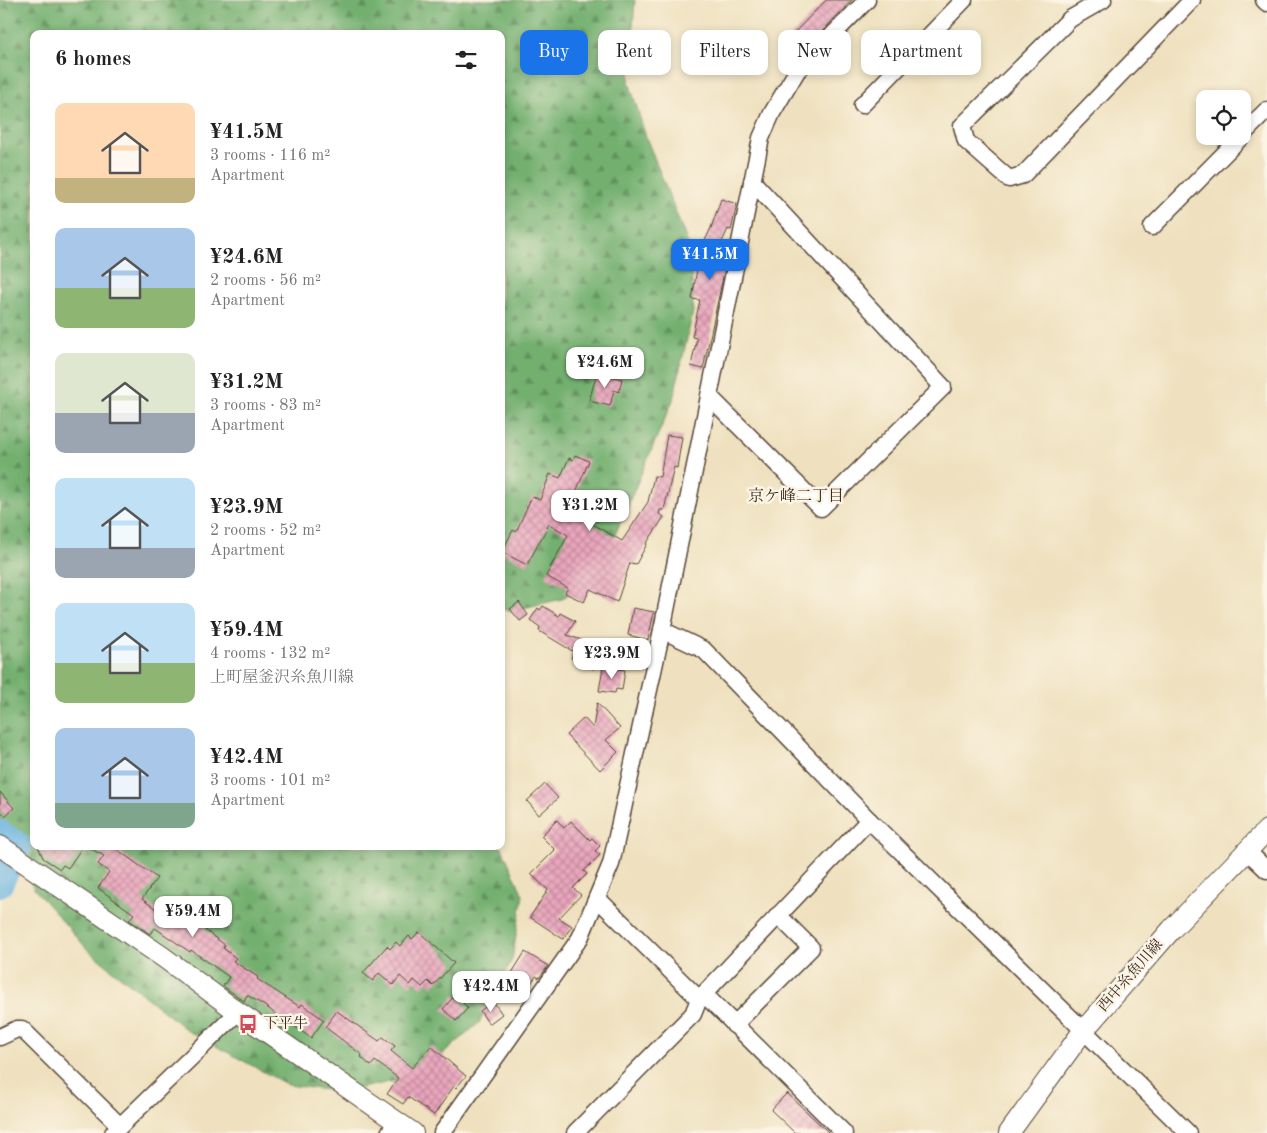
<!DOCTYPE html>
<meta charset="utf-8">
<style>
body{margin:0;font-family:"Old Standard TT","Noto Serif JP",serif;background:#f2f2f2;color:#222;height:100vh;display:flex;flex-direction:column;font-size:19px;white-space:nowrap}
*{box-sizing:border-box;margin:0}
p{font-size:16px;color:#767676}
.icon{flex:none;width:28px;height:28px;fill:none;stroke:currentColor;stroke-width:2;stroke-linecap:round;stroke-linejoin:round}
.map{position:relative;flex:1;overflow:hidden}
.side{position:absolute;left:30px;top:30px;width:475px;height:820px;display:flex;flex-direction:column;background:#fff;border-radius:10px;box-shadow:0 2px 8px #0003}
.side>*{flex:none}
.top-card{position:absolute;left:520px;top:30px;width:475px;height:45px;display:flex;gap:10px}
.buttons{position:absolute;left:1196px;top:90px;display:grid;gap:10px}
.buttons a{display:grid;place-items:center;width:55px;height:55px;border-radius:10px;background:#fff;box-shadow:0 2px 8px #0003;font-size:25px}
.price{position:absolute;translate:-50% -42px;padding:0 11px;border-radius:10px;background:#fff;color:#222;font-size:16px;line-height:32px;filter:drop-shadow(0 1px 2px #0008)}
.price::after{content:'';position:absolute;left:50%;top:30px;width:15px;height:11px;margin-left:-8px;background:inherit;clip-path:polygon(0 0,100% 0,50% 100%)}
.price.current{background:#1a73e8;color:#fff}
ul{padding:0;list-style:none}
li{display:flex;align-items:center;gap:15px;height:125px;padding:0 25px}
li span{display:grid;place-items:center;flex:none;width:140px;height:100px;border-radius:10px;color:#555}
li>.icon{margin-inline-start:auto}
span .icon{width:60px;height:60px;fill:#fffc;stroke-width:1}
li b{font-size:21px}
h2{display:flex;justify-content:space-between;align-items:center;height:60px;padding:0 25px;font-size:21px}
.pill{padding:0 18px;border-radius:10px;background:#fff;box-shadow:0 2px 8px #0003;font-size:18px;line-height:45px}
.pill.current{background:#1a73e8;color:#fff}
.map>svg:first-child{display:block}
.forest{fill:url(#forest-firs);stroke:#576d47}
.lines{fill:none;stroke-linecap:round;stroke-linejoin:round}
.river{stroke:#69b3e1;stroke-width:26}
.building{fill:url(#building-cross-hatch)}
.minor-casing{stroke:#564536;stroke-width:19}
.major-casing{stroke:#564536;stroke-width:22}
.minor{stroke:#fff;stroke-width:16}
.major{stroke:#fff;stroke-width:20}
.labels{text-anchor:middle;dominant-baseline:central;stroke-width:5;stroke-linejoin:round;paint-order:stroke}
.street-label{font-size:15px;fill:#3b2a1e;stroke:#fcf5e5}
.poi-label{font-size:15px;fill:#3b2a1e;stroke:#fcf5e5;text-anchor:start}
.neighbourhood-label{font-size:16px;fill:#3b2a1e;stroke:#fcf5e5}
</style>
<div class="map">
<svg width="1267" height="1133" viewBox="0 0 1267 1133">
<defs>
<pattern id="forest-firs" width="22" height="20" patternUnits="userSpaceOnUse" patternTransform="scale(1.25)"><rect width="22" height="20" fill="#73b070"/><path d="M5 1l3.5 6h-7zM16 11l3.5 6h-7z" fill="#608f5b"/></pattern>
<pattern id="building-cross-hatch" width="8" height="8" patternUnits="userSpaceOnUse" patternTransform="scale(1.25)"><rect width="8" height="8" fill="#e9a6bd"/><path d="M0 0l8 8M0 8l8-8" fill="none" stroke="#be8799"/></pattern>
</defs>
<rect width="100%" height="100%" fill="#fcf5e5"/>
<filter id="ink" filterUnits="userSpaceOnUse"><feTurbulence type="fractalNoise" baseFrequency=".02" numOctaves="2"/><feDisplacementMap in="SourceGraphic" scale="10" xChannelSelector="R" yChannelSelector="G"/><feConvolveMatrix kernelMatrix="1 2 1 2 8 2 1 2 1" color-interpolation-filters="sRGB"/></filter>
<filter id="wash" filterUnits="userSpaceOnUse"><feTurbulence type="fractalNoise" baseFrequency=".0096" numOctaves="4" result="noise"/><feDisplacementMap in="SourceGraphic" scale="20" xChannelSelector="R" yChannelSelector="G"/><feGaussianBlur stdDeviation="1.12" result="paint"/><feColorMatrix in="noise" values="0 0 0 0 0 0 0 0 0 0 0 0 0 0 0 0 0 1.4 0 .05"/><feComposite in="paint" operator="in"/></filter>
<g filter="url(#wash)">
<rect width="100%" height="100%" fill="#efe1bf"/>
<!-- forest -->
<path class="forest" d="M0,0H635L629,82L646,137L691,251L693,312L673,400L615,535L595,574L562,599L510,611L501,609V34H34V846H499L502,848L523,895L512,960L479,1023L418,1076L342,1092L288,1085L188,1031L89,951L35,890L0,830Z"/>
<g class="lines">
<!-- river -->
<path class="river" d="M0,833L19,846L0,884"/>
</g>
<g id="blocks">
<!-- building -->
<g class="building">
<path d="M826,0H852L805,49L791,36Z"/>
<path d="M721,199L737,204L731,230L728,229L711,266L725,268L703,369L691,366L697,338L692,337L700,300L692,299L700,251L711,228Z"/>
<path d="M597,373L622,379L619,392L614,390L610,406L589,401Z"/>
<path d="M667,435L682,437L677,468L674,467L664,510H660L659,514L664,517L646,544H647L636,564L630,563L617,602L590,589L584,602L565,593L568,588L546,576L568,535L549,524L527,565L502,552L513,530L516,532L532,496L540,500L550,474L560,478L569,458L573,460L575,455L589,461L570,506L584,514L582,518L622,541L648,502L654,476L660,477Z"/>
<path d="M519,602L528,615L520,621L510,609Z"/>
<path d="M543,606L559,616L560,613L575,621L567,635L602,647L594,669L580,664L581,661L571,658L574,652L539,631L540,627L530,620L538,608L540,610Z"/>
<path d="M633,608L654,612L648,640L628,635Z"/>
<path d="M603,667L625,670L622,690L616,689L615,693L599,691Z"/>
<path d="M597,703L620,728L606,740L618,752L600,770L566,735L584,718L593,728Z"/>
<path d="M545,784L558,798L539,815L527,801Z"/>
<path d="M0,792L14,808L5,816L0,810Z"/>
<path d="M557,820L564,828L571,821L590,840L592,838L600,846L595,851L600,855L584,871L587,874L573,888L581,895L559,918L572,926L563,939L530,917L548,890L531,874L555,850L541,836Z"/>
<path d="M38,846H83L68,868L63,865L60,869L43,858Z"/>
<path d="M86,846H112L157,878L142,899L173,921L182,909L185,911L187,909L203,919L200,923L206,928L205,930L225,945L223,948L236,958L233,961L258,977L257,979L300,1007L302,1004L324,1020L311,1038L287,1021L286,1023L268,1008L247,995L244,1001L223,986L229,977L191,950L190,952L155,928L150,934L129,920L134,914L98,888L109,872L98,864L104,856Z"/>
<path d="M419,932L454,963L433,986L428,981L422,987L414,980L410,985L400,976L393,985L379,973L373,981L363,973L387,946L390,949L396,942L400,946L409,936L412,939Z"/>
<path d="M525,952L548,966L539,978L536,976L528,988L510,976Z"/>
<path d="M455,995L468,1008L456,1021L443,1009Z"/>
<path d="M493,1001L502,1014L489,1024L480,1011Z"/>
<path d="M337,1011L379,1041L383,1037L395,1046L391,1051L412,1068L431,1046L466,1076L456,1088L454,1086L434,1115L408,1097L403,1104L387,1094L398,1078L375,1061L371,1066L361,1057L362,1055L325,1027Z"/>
<path d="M787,1093L829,1133H795L771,1110Z"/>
</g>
</g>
</g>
<g filter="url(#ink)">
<use href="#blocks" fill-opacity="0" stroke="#564536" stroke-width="1"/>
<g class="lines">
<!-- minor casing -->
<g class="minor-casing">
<g id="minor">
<path d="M1103,0L1070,19L962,126L966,141L1009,179L1023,175L1192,0"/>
<path d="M1264,0L1267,3"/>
<path d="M862,105L964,0"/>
<path d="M1242,135L1267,110"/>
<path d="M1152,227L1242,136"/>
<path d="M709,396L821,508L943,387L752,181"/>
<path d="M662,630L704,650L869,820L1188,1133"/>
<path d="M1247,851L1267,870"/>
<path d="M597,898L699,999"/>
<path d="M704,994L844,1133"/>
<path d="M734,1025L811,948L778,915"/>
<path d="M0,1037L17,1029H22L120,1126"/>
<path d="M113,1133L238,1012"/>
<path d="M389,1133L397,1122"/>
<path d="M442,1133L580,938L611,864L662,630L761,138L772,113L797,71L867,0"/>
<path d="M575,1133L693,1014L699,999L869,820"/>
</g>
</g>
<!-- major casing -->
<g class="major-casing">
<g id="major">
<path d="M0,846L163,957L238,1012L413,1133"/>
<path d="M1009,1133L1083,1031L1172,929L1267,830"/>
</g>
</g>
<!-- minor -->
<use href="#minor" class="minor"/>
<!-- major -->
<use href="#major" class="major"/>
</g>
</g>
<!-- icons -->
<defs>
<g id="bus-bare" transform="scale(1.5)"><path d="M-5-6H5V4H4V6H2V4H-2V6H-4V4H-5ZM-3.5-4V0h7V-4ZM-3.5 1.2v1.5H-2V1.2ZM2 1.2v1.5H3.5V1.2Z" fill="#d1495b" stroke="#fcf5e5" stroke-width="2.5" paint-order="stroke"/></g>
</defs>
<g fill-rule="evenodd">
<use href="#bus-bare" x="248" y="1024"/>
</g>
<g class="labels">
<!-- street labels -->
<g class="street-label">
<text transform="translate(1131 976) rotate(-49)">西中糸魚川線</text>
</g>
<!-- poi labels -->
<g class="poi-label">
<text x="263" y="1024">下平牛</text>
</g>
<!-- neighbourhood labels -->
<g class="neighbourhood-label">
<text x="796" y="497">京ケ峰二丁目</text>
</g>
</g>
</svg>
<div class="buttons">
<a><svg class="icon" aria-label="locate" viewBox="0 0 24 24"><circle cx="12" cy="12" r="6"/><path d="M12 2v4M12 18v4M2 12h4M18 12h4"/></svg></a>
</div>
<b class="price current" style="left:710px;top:281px">¥41.5M</b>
<b class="price" style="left:605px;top:389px">¥24.6M</b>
<b class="price" style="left:590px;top:532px">¥31.2M</b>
<b class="price" style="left:612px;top:680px">¥23.9M</b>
<b class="price" style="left:193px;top:938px">¥59.4M</b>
<b class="price" style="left:491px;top:1013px">¥42.4M</b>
<div class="top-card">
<a class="pill current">Buy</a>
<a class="pill">Rent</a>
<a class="pill">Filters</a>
<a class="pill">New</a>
<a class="pill">Apartment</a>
</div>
<section class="side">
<h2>6 homes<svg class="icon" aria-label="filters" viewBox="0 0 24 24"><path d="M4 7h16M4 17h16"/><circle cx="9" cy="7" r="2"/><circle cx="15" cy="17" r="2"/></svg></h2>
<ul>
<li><span style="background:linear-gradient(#ffd9b3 75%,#c2b280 0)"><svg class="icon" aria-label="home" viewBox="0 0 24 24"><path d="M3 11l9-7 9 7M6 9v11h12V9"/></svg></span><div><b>¥41.5M</b><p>3 rooms · 116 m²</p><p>Apartment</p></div></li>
<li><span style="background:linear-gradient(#a9c7e8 60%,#8fb573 0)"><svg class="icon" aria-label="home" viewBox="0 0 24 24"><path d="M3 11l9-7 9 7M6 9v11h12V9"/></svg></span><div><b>¥24.6M</b><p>2 rooms · 56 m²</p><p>Apartment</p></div></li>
<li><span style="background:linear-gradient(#dfe7d0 60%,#9aa5b1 0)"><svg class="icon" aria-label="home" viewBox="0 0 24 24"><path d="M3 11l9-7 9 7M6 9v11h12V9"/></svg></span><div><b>¥31.2M</b><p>3 rooms · 83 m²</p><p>Apartment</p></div></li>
<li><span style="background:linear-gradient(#bfe0f5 70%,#9aa5b1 0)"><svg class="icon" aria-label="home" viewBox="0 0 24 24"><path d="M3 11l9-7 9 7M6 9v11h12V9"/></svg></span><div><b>¥23.9M</b><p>2 rooms · 52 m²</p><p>Apartment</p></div></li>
<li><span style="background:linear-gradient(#bfe0f5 60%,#8fb573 0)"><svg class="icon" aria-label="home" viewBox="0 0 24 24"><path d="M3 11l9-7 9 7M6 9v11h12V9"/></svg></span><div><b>¥59.4M</b><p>4 rooms · 132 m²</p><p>上町屋釜沢糸魚川線</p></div></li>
<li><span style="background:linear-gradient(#a9c7e8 75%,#7fa58c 0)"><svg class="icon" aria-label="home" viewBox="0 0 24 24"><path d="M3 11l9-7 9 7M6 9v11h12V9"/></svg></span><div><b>¥42.4M</b><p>3 rooms · 101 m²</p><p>Apartment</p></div></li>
</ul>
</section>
</div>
